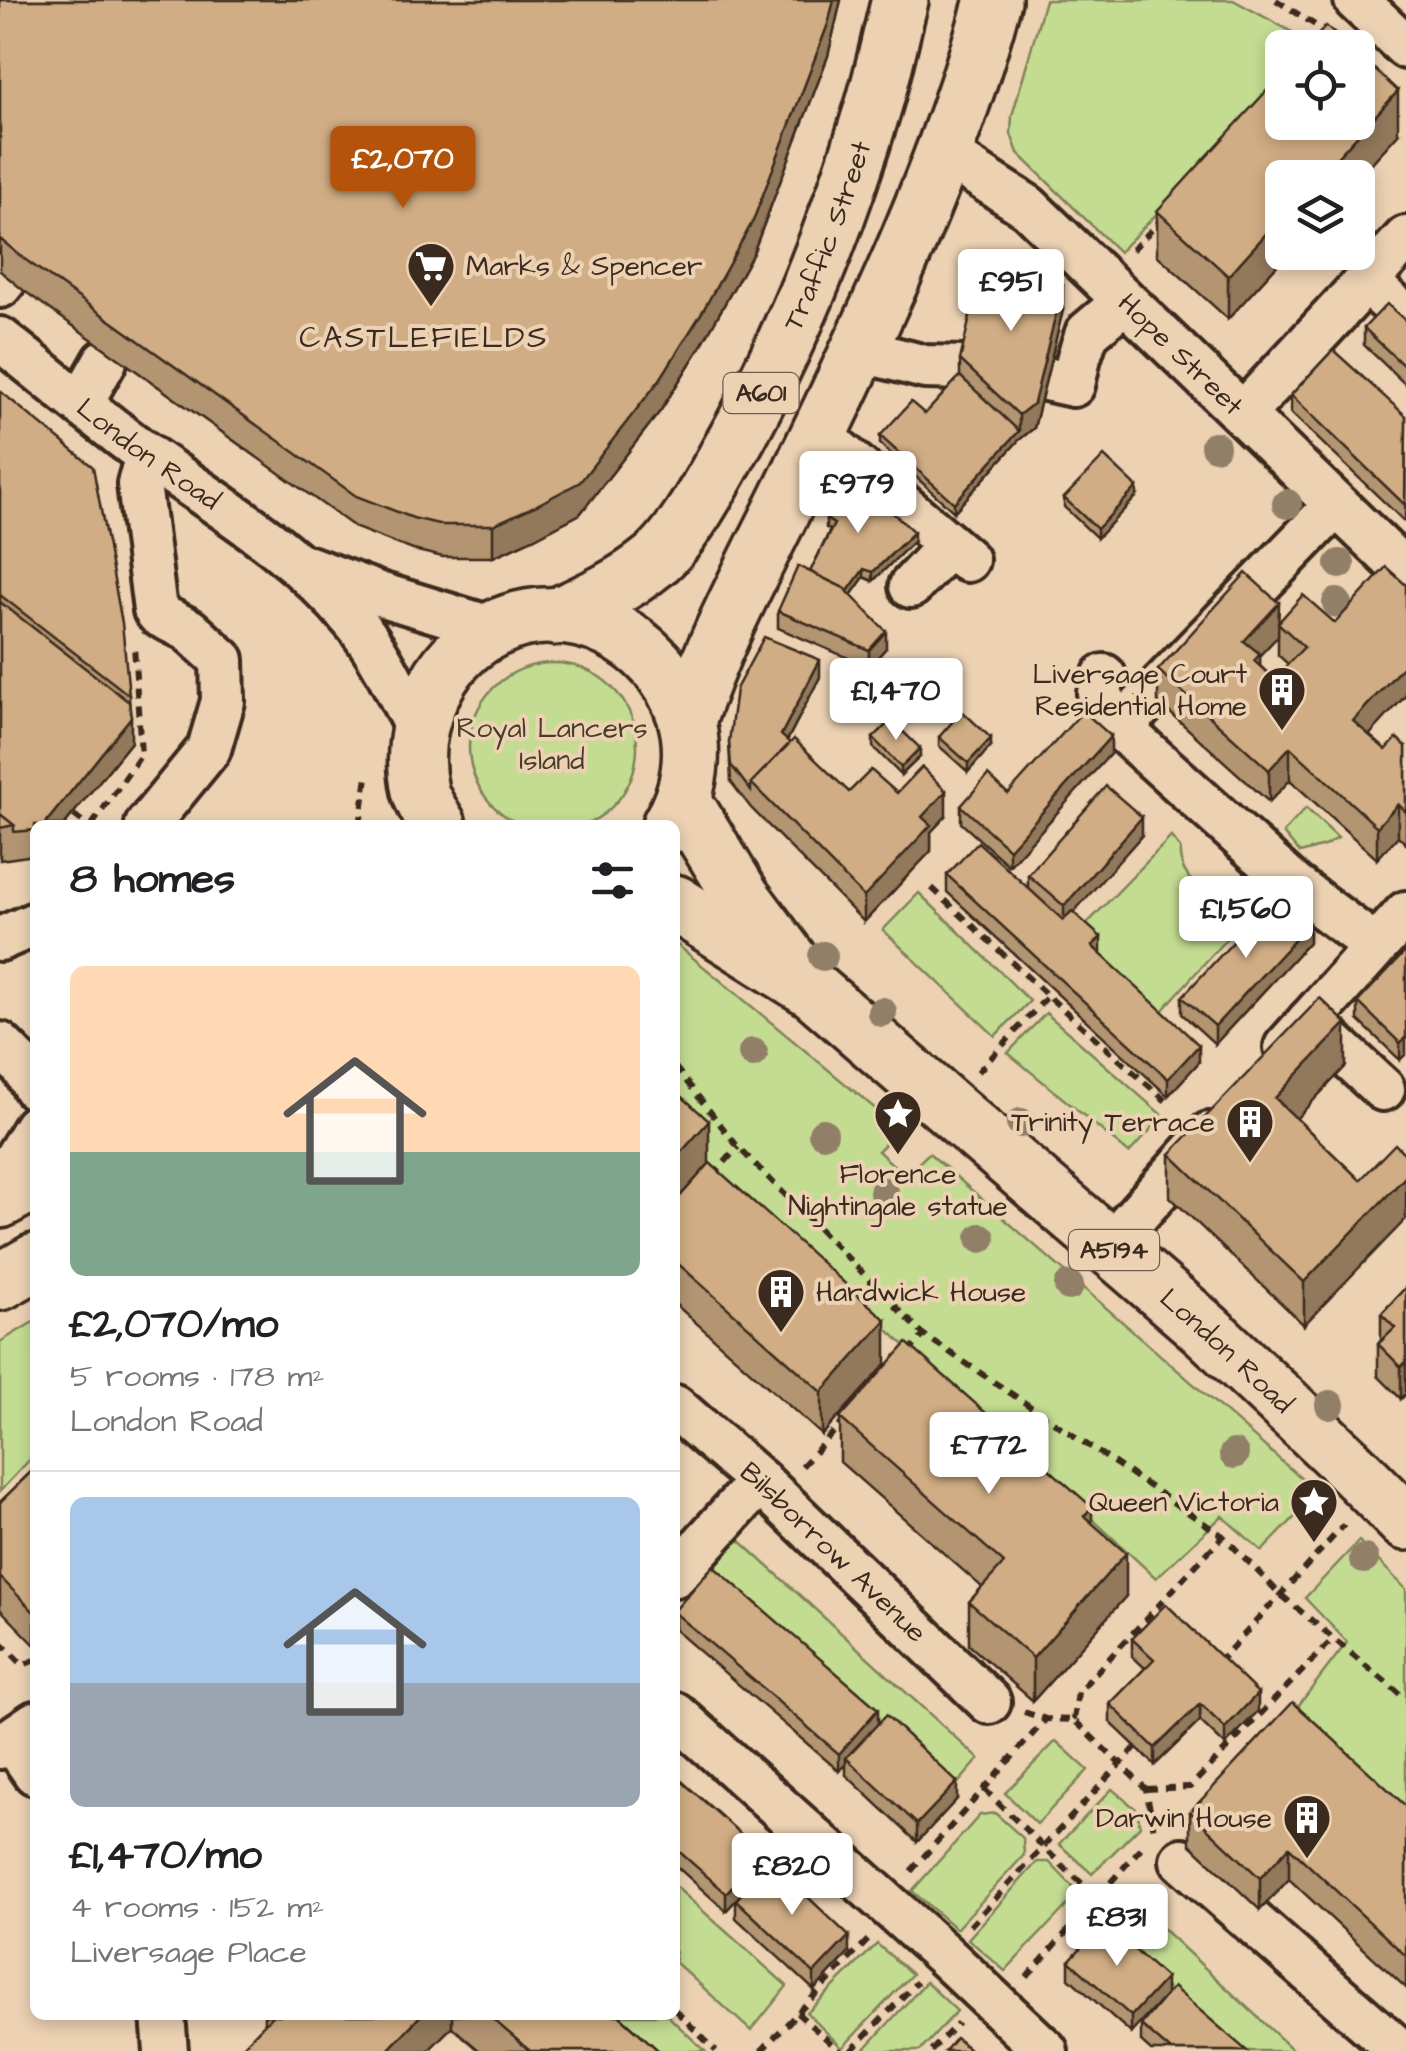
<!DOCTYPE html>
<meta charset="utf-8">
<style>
body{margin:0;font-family:"Architects Daughter",sans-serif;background:#f2f2f2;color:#202124;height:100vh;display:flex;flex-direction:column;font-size:38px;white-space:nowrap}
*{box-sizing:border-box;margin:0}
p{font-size:32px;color:#757577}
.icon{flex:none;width:55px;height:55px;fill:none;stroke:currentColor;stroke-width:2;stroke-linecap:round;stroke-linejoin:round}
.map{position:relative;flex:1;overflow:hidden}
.side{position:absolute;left:30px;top:820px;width:650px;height:1200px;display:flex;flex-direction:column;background:#fff;border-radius:15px;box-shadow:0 5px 15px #0003}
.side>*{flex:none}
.tools{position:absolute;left:1265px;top:30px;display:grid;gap:20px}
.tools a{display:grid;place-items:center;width:110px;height:110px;border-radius:15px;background:#fff;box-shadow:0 5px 15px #0003;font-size:50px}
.price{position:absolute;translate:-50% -85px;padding:0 22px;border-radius:10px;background:#fff;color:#222;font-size:32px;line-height:65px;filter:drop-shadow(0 2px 5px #0008)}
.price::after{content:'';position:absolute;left:50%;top:60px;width:30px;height:22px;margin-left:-15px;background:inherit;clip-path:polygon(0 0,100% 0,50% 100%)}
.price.on{background:#b45309;color:#fff}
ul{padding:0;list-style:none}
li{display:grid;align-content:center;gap:20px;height:530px;padding:0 40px}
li+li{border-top:2px solid #e0e0e0}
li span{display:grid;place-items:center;height:310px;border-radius:15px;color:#555}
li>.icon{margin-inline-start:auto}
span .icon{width:180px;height:180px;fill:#fffc;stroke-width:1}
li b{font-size:42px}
h2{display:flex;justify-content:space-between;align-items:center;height:120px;padding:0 40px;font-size:42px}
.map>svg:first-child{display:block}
.green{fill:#c3dc92;stroke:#7f8358;stroke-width:2.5}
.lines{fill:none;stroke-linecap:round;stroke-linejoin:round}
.minor-casing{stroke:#3b2a1e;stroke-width:50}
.major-casing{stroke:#3b2a1e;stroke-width:62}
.path{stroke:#3b2a1e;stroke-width:6;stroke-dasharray:10 8;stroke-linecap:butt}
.minor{stroke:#ecd1b3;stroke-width:42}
.major{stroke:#ecd1b3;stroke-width:55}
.tree{fill:#927f68}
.wall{fill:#b39572;stroke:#3b2a1e;stroke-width:2.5;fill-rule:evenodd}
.shaded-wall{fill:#92795c;stroke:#3b2a1e;stroke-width:2.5}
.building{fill:#d0ad84;stroke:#3b2a1e;stroke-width:2.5}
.labels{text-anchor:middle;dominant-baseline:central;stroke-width:8;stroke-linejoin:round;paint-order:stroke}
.shield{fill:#ecd1b3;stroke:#705c4b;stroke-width:2.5}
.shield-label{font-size:25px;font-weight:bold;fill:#3b2a1e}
.street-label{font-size:28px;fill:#3b2a1e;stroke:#ecd1b3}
.poi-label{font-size:28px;fill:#3b2a1e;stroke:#ecd1b3;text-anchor:end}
.park-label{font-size:28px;fill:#493c2a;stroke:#ecd1b3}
.neighbourhood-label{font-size:30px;letter-spacing:2.5px;fill:#3b2a1e;stroke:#ecd1b3}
</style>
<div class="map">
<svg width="1406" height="2051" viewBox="0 0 1406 2051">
<rect width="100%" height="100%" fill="#ecd1b3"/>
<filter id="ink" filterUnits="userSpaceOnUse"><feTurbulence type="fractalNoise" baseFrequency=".01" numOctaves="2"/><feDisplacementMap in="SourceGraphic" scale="20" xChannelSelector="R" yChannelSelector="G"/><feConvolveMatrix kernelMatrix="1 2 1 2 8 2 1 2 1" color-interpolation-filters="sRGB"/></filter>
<g filter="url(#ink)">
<!-- green -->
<g class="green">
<path d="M1045,0H1233L1320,47L1282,48V88L1119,252L1018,153L1011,134L1012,116Z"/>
<circle cx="553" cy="747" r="84"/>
<path d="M1306,808L1338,838L1324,846L1300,853L1283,833Z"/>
<path d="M1171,837L1180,848C1178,870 1194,889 1215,897C1222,899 1232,897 1239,900C1244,903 1247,908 1251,911L1161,1012L1078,933Z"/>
<path d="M919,893L1030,1001L995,1036L883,930Z"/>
<path d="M675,943L900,1129L878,1151L905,1176L929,1153L1318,1493L1262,1551L1222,1516L1156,1578L675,1133Z"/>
<path d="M1046,1013L1163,1116L1129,1153L1008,1053Z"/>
<path d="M35,1321V1454L0,1491V1342Z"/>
<path d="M737,1538L979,1759L953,1789L711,1567Z"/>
<path d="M1359,1541L1406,1589V1821L1292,1714L1347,1642L1305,1598Z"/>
<path d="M1056,1741L1088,1770L1037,1824L1005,1793Z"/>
<path d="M1112,1789L1137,1810L1140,1826L1092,1874L1059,1844Z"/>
<path d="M995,1813L1023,1838L1024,1855L956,1929L912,1891L980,1815Z"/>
<path d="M1037,1862H1049L1073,1887L1072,1900L1005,1971L968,1939Z"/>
<path d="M675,1886L787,1986L751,2031L675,1962Z"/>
<path d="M1133,1901L1294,2051H1237L1106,1933Z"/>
<path d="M877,1944L912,1974L842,2048L807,2013Z"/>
<path d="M926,1982L957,2011L920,2051H863Z"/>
<path d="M588,2015H667L705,2051H627Z"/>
</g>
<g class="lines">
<!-- minor casing -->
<g class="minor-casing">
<g id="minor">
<path d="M1356,0L1406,47"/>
<path id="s1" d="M944,153L1028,207L1406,572"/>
<path d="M1366,281L1406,317"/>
<path d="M0,286C15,267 28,248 52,243"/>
<path id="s2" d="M0,339C50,378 99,421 151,458C224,509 295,551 353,620C381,653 399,695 419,733"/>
<path d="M859,350L925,367L964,368"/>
<path d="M1046,379L1073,385L1079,357L1087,333L1125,301"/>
<path d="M81,403L105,361"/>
<path d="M1243,414L1406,238"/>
<path d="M819,434L967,560"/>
<path d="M147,455L139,484L155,610L159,615L189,630L222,660L223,701L209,749L147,825"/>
<path d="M309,568L376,593L494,629"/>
<path d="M911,586L949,545"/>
<path d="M1104,676L1099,693L1120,728L1295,886L1375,946"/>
<path d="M1120,728L1335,506"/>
<path d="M0,939L35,924"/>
<path d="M1309,1021L1383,1089"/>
<path d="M0,1044L23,1067L35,1088"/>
<path d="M1286,1047L1406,913"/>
<path d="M0,1184L35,1127"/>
<path d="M1109,1246L1209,1134"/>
<path id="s3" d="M675,1407L760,1481L989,1702"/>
<path d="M675,1575L760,1481"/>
<path d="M675,1714L944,1955L1046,2051"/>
<path d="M12,1740L35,1773"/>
<path d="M0,1747L35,1723"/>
<path d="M1182,1860L1400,2051"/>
<path d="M163,2015L166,2051"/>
</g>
</g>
<!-- major casing -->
<g class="major-casing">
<g id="major">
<path id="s4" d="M555,617C590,601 625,585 654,561C681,539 707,491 724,461C789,348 837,228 874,104C884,70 891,34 900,0"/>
<path d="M687,722C714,640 756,564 794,486C870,329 948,170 993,0"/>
<path d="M683,801L742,897L789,960"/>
<path d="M438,825C432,815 423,803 420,791C406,729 436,657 494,629C570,592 660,637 685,715C696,751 690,793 670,825"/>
<path id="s5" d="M675,903L813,990L1207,1331L1346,1462L1406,1522"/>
<path d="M0,1200L35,1181"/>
<path d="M0,1282L35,1262"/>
</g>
</g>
<!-- path -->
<g class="path">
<path d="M1276,0L1326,32"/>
<path d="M1132,250L1162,219"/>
<path d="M74,815L87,825"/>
<path d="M92,825L141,755L134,646"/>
<path d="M360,825L367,777"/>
<path d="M932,888L1048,996L1167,1102"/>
<path d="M675,1067L738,1147L924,1335L1223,1536L1280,1594L1406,1699"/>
<path d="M978,1072L1048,996"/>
<path d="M713,1176L738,1147"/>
<path d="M908,1353L924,1335"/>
<path d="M802,1466L845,1420"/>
<path d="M0,1642L23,1665L35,1660"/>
<path d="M1218,1663L1344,1525"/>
<path d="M1024,1712L1046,1719L1074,1720L1146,1789L1154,1830"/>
<path d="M1074,1720L1078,1692L1223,1536"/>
<path d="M984,1789L1070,1873L1099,1898"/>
<path d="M1146,1789L1190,1787L1334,1638"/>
<path d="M911,1871L1046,1719"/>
<path d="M970,1926L1136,1747"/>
<path d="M1027,1977L1141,1848"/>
<path d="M675,2010L716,2051"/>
<path d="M797,2013L840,2051"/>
<path d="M761,2051L868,1940"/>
<path d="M851,2051L917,1982"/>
<path d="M931,2051L958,2023"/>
</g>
<!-- minor -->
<use href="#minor" class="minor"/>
<!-- major -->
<use href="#major" class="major"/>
</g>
<!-- trees -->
<g class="tree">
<circle cx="1215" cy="446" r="15"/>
<circle cx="1287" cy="504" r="15"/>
<circle cx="1340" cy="564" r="15"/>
<circle cx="1337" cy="603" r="15"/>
<circle cx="823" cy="956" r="15"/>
<circle cx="882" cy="1012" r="15"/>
<circle cx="753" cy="1053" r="15"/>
<circle cx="1021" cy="1123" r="15"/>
<circle cx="823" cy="1133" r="15"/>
<circle cx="884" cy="1192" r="15"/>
<circle cx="981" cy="1238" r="15"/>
<circle cx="1069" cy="1286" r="15"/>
<circle cx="1330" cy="1405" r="15"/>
<circle cx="1234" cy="1454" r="15"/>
<circle cx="1364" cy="1559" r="15"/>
</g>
<!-- wall -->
<g class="wall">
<path d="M0,0H841L828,56L753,253L701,346L661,410L580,514L535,538L493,557H443L413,550L356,528L23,290L0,271Z"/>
<path d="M1398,134L1358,178H1282V252H1289L1228,319L1157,255V211Z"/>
<path d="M1063,310L1034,428L1019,440L954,512L880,444V436L925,414L960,376V360Z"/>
<path d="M1406,321V385L1364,345V328Z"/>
<path d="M0,391L129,695L131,742L64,825H35V855L0,860Z"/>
<path d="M1291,395L1406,416L1405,522L1291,413Z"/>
<path d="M1137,496L1097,538L1064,507V498Z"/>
<path d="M826,519L914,541L873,581L864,577L851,595L886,648L869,667L778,628V611L810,572L830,530L826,528Z"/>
<path d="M1406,585V695L1369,735L1386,750L1406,746V844L1398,836L1377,859L1290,780L1269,802L1158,702V670L1279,622L1335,623ZM1278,636V655L1288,664L1274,679L1260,666V655Z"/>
<path d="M820,677L787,741L849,792L897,793L946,816L931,832V851L864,922L751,808L731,782L729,742Z"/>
<path d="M939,737L991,746L968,772L939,746Z"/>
<path d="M873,738L920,757L901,775L873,747Z"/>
<path d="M1111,753L1009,866L961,823V806L1008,794Z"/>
<path d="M1142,835L1073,912L1101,955L1199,1062L1168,1096L947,892V875L1028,888V875Z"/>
<path d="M1309,942L1215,1044L1182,1014V997Z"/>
<path d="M1406,951L1400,1060L1358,1020V1002Z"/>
<path d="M1346,1066L1296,1118L1360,1180L1304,1325L1170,1197V1154Z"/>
<path d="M675,1090L709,1164L886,1364L822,1435L675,1304Z"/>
<path d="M1406,1287V1394L1401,1399L1378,1376V1344L1381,1340V1314Z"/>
<path d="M840,1418L1126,1596L1033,1701L969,1645V1602L982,1587L840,1462Z"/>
<path d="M35,1468V1645L0,1609V1502Z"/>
<path d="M675,1610L878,1723L957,1799L917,1842L846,1775V1764L839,1771L675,1630Z"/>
<path d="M1132,1639L1258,1711L1225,1745L1200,1721L1155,1765L1110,1722V1704L1145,1668L1132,1656Z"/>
<path d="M675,1775L762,1871L726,1911L675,1865Z"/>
<path d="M1406,1806V1988L1289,1879L1260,1910L1190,1844V1812Z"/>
<path d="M736,1900L849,1953L814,1990L736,1918Z"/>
<path d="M1069,1961L1166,1978L1131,2033L1069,1978Z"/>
<path d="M264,2015H619L659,2051H480L452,2027L264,2025Z"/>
<path d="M1141,2025L1247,2051H1151L1141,2042Z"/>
</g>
<!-- shaded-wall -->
<g class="shaded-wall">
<path d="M834,0H841L828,56L753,253L701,346L661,410L580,514L535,538L493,557V525Z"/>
<path d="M1398,91V134L1358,178H1318Z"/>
<path d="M1282,216V252H1289L1228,319V276Z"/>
<path d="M1063,285V310L1034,428L1019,440L954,512V503L1019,431V415Z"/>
<path d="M1137,487V496L1097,538V529Z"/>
<path d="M914,532V541L873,581V572Z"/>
<path d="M864,569V577L844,605V596Z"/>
<path d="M1279,603L1278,636L1260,655V686L1244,641Z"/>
<path d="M886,631V648L869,667V650Z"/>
<path d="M820,660V677L781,752V735Z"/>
<path d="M1406,663V695L1353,753V721Z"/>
<path d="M131,717V742L64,825H44Z"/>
<path d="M1111,736V753L1009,866V849Z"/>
<path d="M991,738V746L968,772V763Z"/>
<path d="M1290,747V780L1269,802V770Z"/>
<path d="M920,748V757L901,775V767Z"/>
<path d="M946,791V816L931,832V851L864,922V897L922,817Z"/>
<path d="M1398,804V836L1377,859V827Z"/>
<path d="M1142,817V835L1064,923V906Z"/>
<path d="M1309,924V942L1215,1044V1026Z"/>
<path d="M1101,937V955L1092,946Z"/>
<path d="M1346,1023V1066L1275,1141V1098Z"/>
<path d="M1406,1037V1054L1400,1060V1043Z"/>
<path d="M1199,1045V1062L1168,1096V1079Z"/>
<path d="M709,1121V1164L675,1202V1159Z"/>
<path d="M1406,1176V1219L1304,1325V1282Z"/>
<path d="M886,1320V1364L822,1435V1392Z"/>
<path d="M1406,1362V1394L1401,1399V1367Z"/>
<path d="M1092,1507V1550L1084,1516Z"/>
<path d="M1126,1553V1596L1033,1701V1658Z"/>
<path d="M1258,1693V1711L1225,1745V1728Z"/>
<path d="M1200,1704V1721L1155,1765V1748Z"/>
<path d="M878,1709V1726L846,1758V1764L839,1771V1754Z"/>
<path d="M957,1782V1799L917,1842V1824Z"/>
<path d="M1289,1847V1879L1260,1910V1878Z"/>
<path d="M762,1853V1871L726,1911V1893Z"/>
<path d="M849,1936V1953L814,1990V1973Z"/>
<path d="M1166,1978V1995L1131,2033V2016Z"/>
<path d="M421,2015H452V2027L428,2051H387Z"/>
</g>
<!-- building -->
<g class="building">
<path d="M0,0H834L828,24L753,221L701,314L661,378L580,482L535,506L493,525H443L413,518L356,496L23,258L0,239Z"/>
<path d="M1326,26L1350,48H1306Z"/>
<path d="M1358,54L1398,91L1318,178H1282V216L1228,276L1157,211L1282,74V122H1358Z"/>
<path d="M982,265L1063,285L1034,403L1019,415L960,360Z"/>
<path d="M1387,304L1406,321V368L1364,328Z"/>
<path d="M1333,350L1406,416L1405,505L1291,395Z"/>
<path d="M960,376L1019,431L954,503L880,436L911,402L925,414Z"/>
<path d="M0,391L93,467L122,623L129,695L0,595Z"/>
<path d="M1104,456L1137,487L1097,529L1064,498Z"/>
<path d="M844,481L859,482L914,532L873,572L864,569L848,591L844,588L810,572L834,524L826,519Z"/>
<path d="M798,566L844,588L886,631L869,650L778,611Z"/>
<path d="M1386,567L1406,585V663L1353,721L1386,750L1397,738L1406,746V812L1398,804L1377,827L1290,747L1269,770L1158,670L1246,573L1279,603L1244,641L1260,654L1254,661L1274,679L1304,647L1278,623L1303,595L1335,623Z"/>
<path d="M0,602L129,702L131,717L44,825H35V830L14,832V825L0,814Z"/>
<path d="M764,637L820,660L781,735L790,743L751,783V791L731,765L729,742L736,689Z"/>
<path d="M962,711L991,738L968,763L939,737Z"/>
<path d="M1083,711L1111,736L1009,849L961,806L988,775L1008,794Z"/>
<path d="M891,720L920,748L901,767L873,738Z"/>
<path d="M794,739L849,792L871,770L897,793L922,767L946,791L922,817L931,825L864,897L751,783Z"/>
<path d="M1106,786L1142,817L1064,906L1028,875Z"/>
<path d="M0,814L14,825L0,828Z"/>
<path d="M978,842L1063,920L1072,911L1101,937L1092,946L1199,1045L1168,1079L947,875Z"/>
<path d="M1277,895L1309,924L1215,1026L1182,997Z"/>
<path d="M1406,951V1037L1400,1043L1358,1002Z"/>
<path d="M1320,998L1346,1023L1275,1098L1360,1180L1395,1144L1406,1155V1176L1304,1282L1170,1154Z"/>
<path d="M675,1090L709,1121L675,1159Z"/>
<path d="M710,1163L886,1320L822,1392L675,1261V1202Z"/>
<path d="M1406,1287V1362L1401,1367L1378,1344L1395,1328L1381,1314Z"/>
<path d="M907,1343L1092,1507L1084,1516L1126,1553L1033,1658L969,1602L1004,1563L840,1418Z"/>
<path d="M35,1468V1613L0,1577V1502Z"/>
<path d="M713,1566L878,1709L839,1754L675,1613V1610Z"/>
<path d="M1166,1604L1258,1693L1225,1728L1200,1704L1155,1748L1110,1704L1154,1659L1132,1639Z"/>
<path d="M1293,1702L1406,1806V1956L1289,1847L1260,1878L1190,1812Z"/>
<path d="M886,1715L957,1782L917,1824L846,1758Z"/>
<path d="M675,1775L762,1853L726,1893L675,1848Z"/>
<path d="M771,1862L849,1936L814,1973L736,1900Z"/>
<path d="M1104,1922L1166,1978L1131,2016L1069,1961Z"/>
<path d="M1173,1987L1247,2051H1171L1141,2025Z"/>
<path d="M273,2015H421L387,2051H238Z"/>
<path d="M488,2015H619L659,2051H530Z"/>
<path d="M956,2038L971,2051H945Z"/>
</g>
</g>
<!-- icons -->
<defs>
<g id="supermarket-pin" transform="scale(2.5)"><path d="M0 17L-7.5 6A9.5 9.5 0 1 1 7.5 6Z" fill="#3b2a1e" stroke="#ecd1b3"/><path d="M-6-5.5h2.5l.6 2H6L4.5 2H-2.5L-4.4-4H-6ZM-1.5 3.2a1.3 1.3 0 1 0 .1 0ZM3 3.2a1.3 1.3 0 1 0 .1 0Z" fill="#fff"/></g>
<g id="building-pin" transform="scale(2.5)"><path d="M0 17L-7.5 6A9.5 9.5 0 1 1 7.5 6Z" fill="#3b2a1e" stroke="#ecd1b3"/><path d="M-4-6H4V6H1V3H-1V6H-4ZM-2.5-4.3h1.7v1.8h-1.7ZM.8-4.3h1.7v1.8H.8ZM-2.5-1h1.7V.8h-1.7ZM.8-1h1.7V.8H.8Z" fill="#fff"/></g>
<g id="sight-pin" transform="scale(2.5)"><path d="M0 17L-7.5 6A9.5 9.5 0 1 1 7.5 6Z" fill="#3b2a1e" stroke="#ecd1b3"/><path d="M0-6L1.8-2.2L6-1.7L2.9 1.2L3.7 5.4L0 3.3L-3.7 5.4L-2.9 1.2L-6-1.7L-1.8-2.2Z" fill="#fff"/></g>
</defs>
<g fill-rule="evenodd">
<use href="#supermarket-pin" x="431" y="266"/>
<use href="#building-pin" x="1282" y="690"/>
<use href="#sight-pin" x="898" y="1114"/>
<use href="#building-pin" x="1250" y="1122"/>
<use href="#building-pin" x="781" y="1292"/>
<use href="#sight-pin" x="1314" y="1502"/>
<use href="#building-pin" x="1307" y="1818"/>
</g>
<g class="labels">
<!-- shield labels -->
<g class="shield">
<rect x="723.5" y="373" width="75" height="40" rx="8"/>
<rect x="1069" y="1230" width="90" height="40" rx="8"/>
</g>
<g class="shield-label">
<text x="761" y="393">A601</text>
<text x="1114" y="1250">A5194</text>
</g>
<!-- street labels -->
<g class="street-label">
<text stroke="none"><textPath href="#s4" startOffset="485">Traffic Street</textPath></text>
<text stroke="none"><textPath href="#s1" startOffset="312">Hope Street</textPath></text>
<text stroke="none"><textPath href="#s2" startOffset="188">London Road</textPath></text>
<text stroke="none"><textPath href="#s5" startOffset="712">London Road</textPath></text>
<text stroke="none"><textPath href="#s3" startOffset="215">Bilsborrow Avenue</textPath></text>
</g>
<!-- poi labels -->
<g class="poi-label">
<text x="466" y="266" text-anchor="start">Marks &amp; Spencer</text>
<text x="1247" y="674">Liversage Court<tspan x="1247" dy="32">Residential Home</tspan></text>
<text x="1215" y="1122">Trinity Terrace</text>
<text x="898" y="1174" text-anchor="middle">Florence<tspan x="898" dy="32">Nightingale statue</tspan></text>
<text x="816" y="1292" text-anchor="start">Hardwick House</text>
<text x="1279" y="1502">Queen Victoria</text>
<text x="1272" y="1818">Darwin House</text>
</g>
<!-- park labels -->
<g class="park-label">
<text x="552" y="728">Royal Lancers<tspan x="552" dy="32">Island</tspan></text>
</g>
<!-- neighbourhood labels -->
<g class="neighbourhood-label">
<text x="424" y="338">CASTLEFIELDS</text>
</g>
</g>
</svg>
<div class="tools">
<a><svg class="icon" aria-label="locate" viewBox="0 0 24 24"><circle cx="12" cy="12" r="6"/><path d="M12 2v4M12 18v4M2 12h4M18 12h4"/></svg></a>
<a><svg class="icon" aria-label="layers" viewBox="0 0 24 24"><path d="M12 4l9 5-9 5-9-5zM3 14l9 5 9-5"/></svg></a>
</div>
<b class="price on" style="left:403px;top:211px">£2,070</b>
<b class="price" style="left:1011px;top:334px">£951</b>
<b class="price" style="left:858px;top:536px">£979</b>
<b class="price" style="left:896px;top:743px">£1,470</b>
<b class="price" style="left:1246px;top:961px">£1,560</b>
<b class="price" style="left:989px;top:1497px">£772</b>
<b class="price" style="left:792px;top:1918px">£820</b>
<b class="price" style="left:1117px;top:1969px">£831</b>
<section class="side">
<h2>8 homes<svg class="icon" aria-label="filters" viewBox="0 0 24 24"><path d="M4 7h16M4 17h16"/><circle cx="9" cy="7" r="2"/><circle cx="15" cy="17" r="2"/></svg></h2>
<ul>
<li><span style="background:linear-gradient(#ffd9b3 60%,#7fa58c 0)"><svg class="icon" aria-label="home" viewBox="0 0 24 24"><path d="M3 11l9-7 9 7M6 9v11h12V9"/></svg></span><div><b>£2,070/mo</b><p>5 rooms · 178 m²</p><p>London Road</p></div></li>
<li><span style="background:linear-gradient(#a9c7e8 60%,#9aa5b1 0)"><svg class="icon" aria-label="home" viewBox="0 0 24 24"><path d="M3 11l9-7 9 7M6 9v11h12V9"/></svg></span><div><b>£1,470/mo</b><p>4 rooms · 152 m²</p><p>Liversage Place</p></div></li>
</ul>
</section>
</div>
